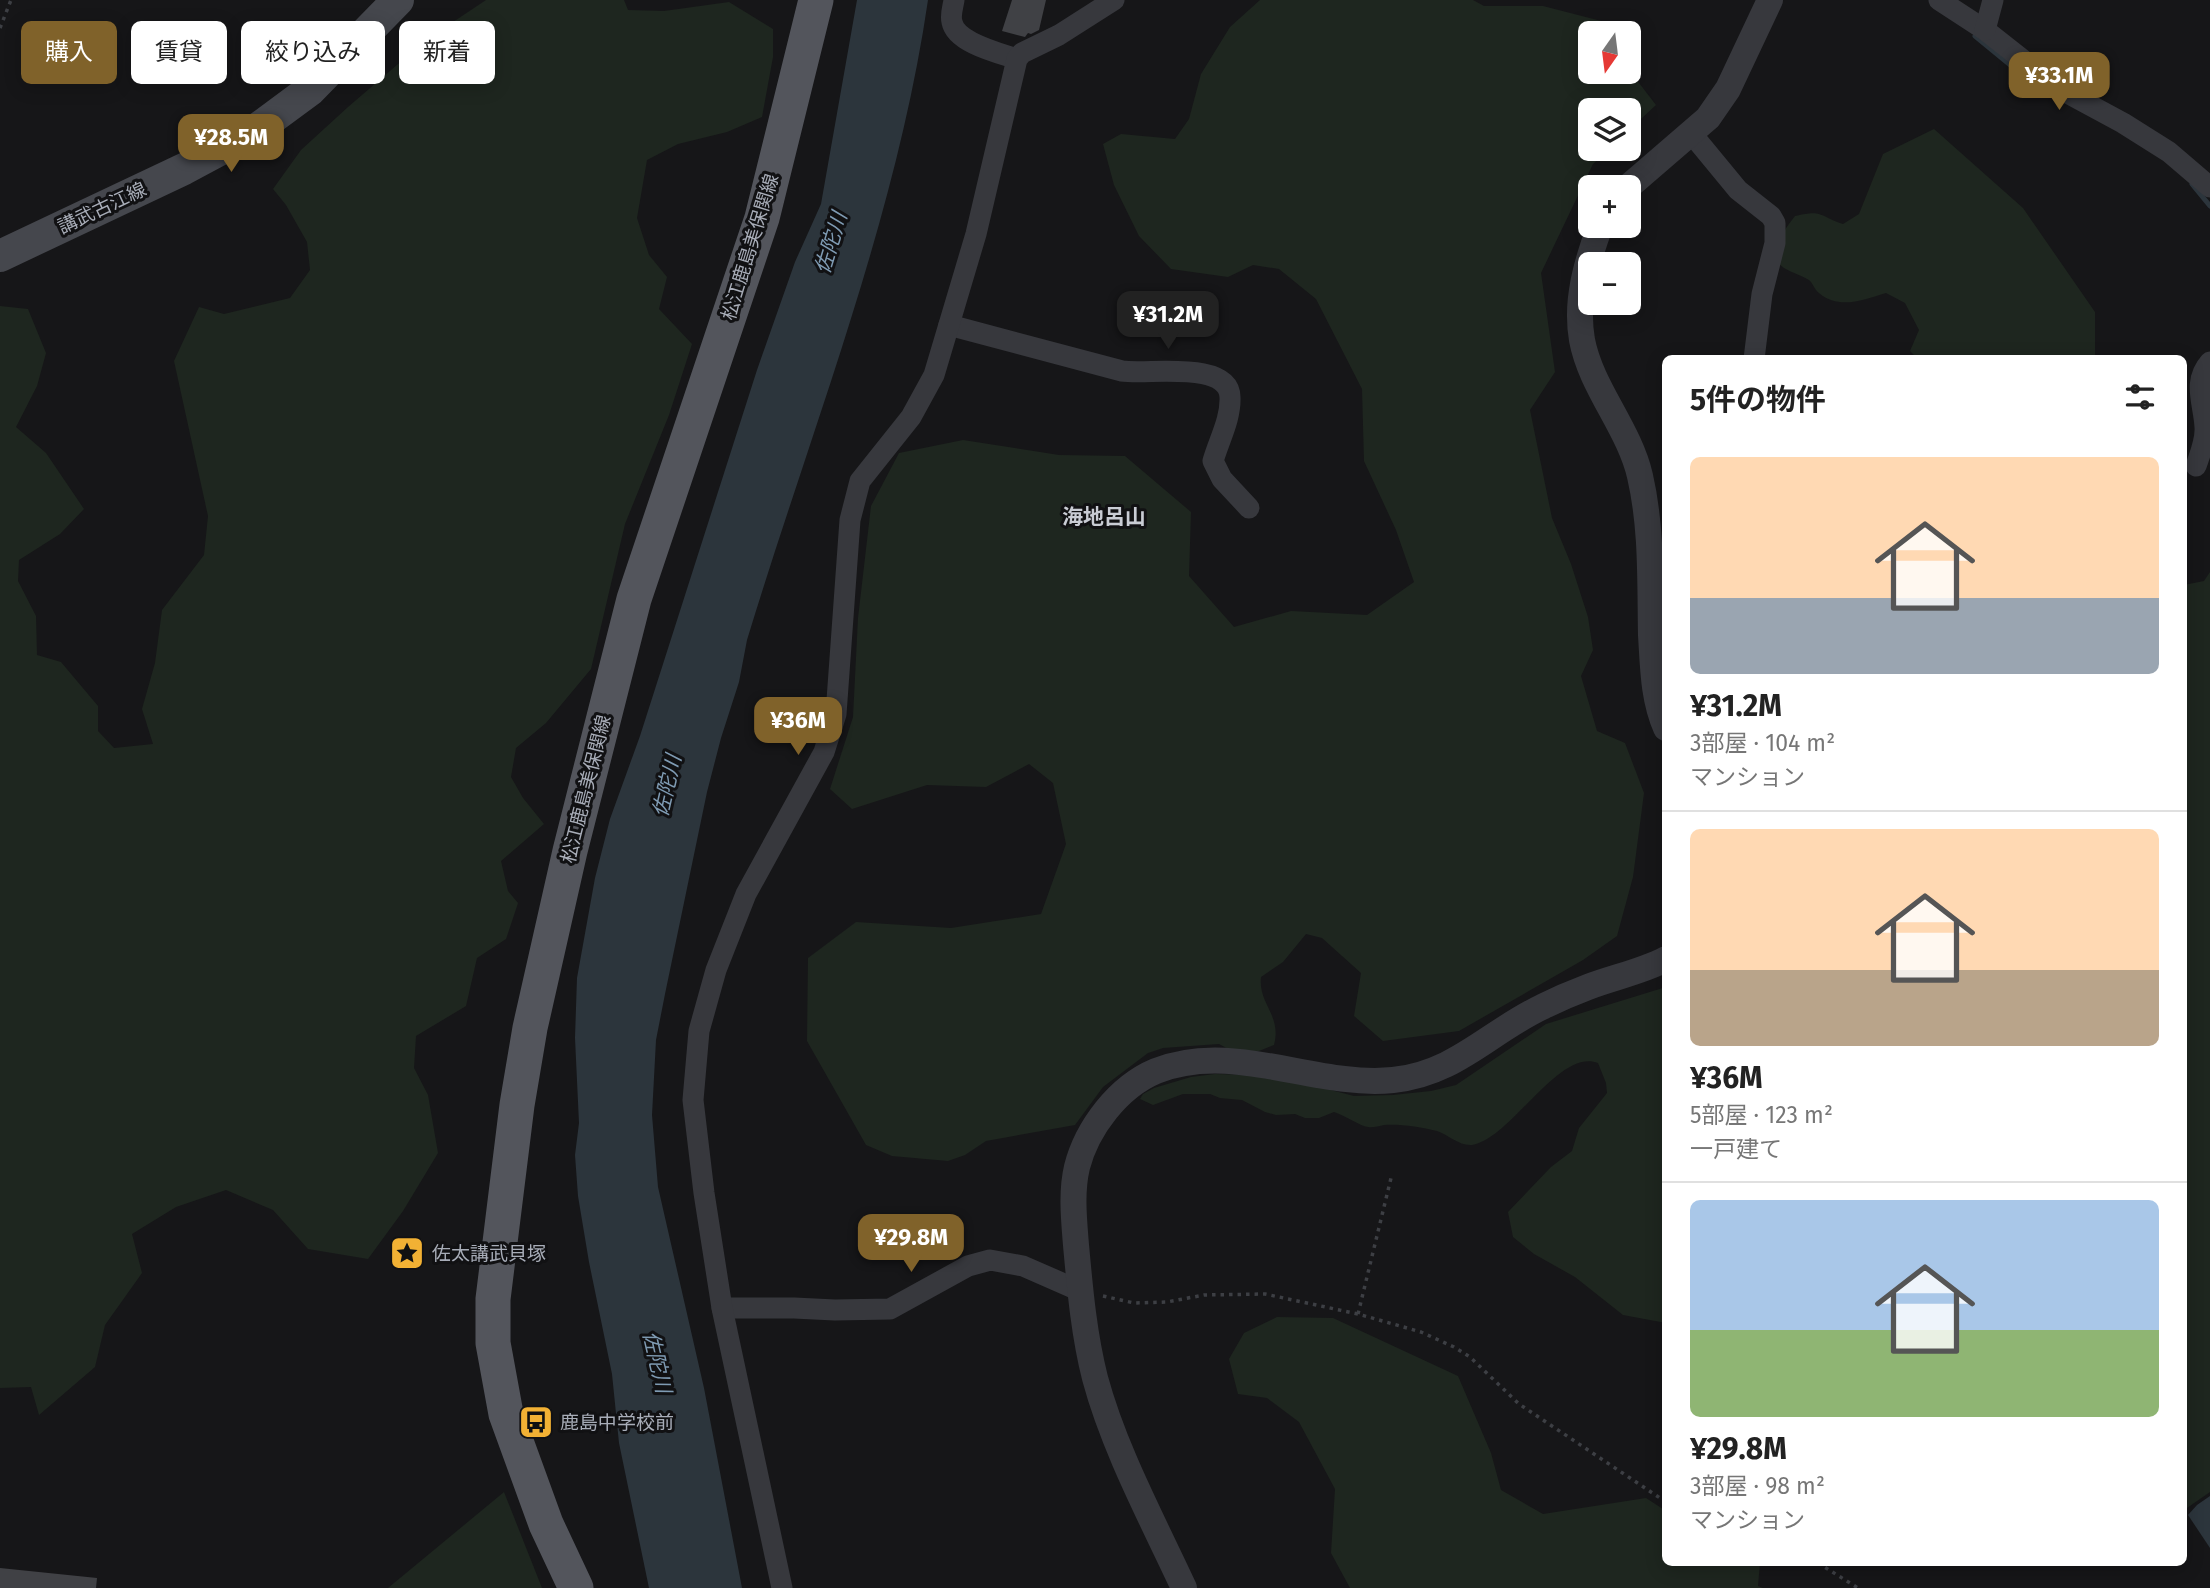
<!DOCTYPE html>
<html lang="ja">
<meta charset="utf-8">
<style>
body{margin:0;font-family:"Fira Sans","Noto Sans JP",sans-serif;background:#f6f6f6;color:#222;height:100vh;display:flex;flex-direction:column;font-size:26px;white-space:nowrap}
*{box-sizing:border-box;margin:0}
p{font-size:23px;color:#767676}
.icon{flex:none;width:38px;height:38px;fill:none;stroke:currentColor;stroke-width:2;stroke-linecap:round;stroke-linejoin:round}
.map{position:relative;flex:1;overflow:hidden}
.details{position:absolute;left:1662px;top:355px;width:525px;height:1211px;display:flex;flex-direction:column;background:#fff;border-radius:10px;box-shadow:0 4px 18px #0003}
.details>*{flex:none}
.hud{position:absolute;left:21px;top:21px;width:665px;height:63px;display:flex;gap:14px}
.needle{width:46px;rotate:194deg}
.controls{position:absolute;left:1578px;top:21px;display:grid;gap:14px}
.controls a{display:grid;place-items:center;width:63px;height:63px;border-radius:10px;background:#fff;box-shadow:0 4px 18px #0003;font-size:35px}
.price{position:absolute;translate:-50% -60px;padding:0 16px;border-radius:14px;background:#80622a;color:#fff;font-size:23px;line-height:46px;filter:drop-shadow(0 2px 4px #0008)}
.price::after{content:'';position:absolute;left:50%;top:42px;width:21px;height:16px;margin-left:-10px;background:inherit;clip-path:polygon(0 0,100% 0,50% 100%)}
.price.current{background:#222;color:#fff}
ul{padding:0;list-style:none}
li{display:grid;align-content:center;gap:14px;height:371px;padding:0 28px}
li+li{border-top:2px solid #e0e0e0}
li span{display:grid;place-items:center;height:217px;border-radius:10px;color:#555}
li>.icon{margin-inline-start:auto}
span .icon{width:126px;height:126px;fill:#fffc;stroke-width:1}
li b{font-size:30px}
h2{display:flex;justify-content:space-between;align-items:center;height:84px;padding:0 28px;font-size:30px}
.pill{padding:0 24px;border-radius:10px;background:#fff;box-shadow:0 4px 18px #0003;font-size:24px;line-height:63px}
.pill.current{background:#80622a;color:#fff}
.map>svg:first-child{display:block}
.green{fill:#1e261f}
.water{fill:#2c353c}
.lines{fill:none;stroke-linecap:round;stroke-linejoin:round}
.stream{stroke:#2c353c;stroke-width:5}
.building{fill:#404145}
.path{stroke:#3d3f44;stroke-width:3.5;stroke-dasharray:3.5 5;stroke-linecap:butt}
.minor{stroke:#37383d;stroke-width:21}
.tertiary{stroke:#37383d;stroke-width:26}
.secondary{stroke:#45474d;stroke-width:32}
.primary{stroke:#53555c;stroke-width:35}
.labels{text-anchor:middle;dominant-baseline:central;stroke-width:6;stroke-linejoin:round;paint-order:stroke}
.street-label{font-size:19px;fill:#a8adb8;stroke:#111113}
.poi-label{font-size:19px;fill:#a8adb8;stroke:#111113;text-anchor:start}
.water-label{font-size:21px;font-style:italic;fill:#7f9bb3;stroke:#111113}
.neighbourhood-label{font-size:21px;font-weight:bold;fill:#c9ccd4;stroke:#111113}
</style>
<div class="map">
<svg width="2210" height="1588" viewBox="0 0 2210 1588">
<rect width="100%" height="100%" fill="#161618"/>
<!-- green -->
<g class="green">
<path d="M486,0H624L628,10L664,11L729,2L773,29V57L762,117L727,132L678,144L647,160L637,218L649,255L667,277L659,309L692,344L669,415L625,524L591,669L546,723L516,748L511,777L523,798L544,824L501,861L508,891L518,903L506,939L477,958L466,1006L416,1036L414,1068L428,1095L438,1153L403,1211L368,1259L308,1249L273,1210L226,1190L176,1207L132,1234L142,1273L105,1325L95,1367L39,1415L31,1387L0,1388V306L28,309L46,353L37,386L16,427L46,453L84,509L60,534L19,560L18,581L36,616L37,655L61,662L98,706V731L114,748L153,744L142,709L155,663L162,610L204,555L208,516L174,361L199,307L224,314L290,298L310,270L307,242L286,205L273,189L301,150L348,107L426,40Z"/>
<path d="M1260,0H1473L1484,6H1543L1609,23L1612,33H1591V72H1629V70L1656,105L1629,130V110H1591V149H1610L1593,164L1541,273L1555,372L1530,410L1552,518L1571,564L1588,617L1593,650L1581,676L1597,731L1625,743L1644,793L1633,877L1617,936L1583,960L1459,1031L1383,1041L1354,1016L1361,973L1322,938L1306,934L1283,962L1261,977C1258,1004 1282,1015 1274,1045L1259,1051L1236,1053L1219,1044L1163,1048L1148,1053L1103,1087L1075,1125L986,1141L965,1155L948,1161L892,1156L866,1145L807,1041L808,958L856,922L951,928L1041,914L1066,844L1053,783L1029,764L986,787L927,785L852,809L830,789L853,717L858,618L871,506L899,453L963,440L1059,455L1125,456L1191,512L1189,576L1234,627L1291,611L1367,615L1414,582L1396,530L1364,461L1362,389L1316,299L1279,269L1253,265L1228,277L1171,269L1139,236L1114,185L1103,144L1121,134L1175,139L1189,119L1201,74L1230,27Z"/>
<path d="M1934,129L2023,208L2095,312V359H1918L1910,351L1919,330L1905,303L1886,293C1863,300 1839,310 1819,293C1814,289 1813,283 1809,280C1801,275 1792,273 1784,268C1765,255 1785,229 1795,216C1823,209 1819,216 1843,224L1859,214L1883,154Z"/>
<path d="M2210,572V1492L2184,1510V585L2204,581Z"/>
<path d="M1666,987V1323L1623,1315L1575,1277L1534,1254L1513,1237L1508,1212L1551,1167L1572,1151L1579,1128L1607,1093L1606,1083L1598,1063C1559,1047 1511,1139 1472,1145C1459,1146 1449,1135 1437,1131C1420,1127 1402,1124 1384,1125C1379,1126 1372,1128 1368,1127C1360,1126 1344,1115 1334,1112L1319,1118H1305L1295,1114L1276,1115L1265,1112L1242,1100L1220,1098L1210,1094H1183L1153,1105L1140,1099L1143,1094L1154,1088L1191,1077L1215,1074L1276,1076L1354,1096L1393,1095L1431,1091L1456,1085L1546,1024Z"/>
<path d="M1277,1317L1333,1318L1458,1376L1491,1453L1501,1490L1543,1514L1646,1498L1666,1511V1563H1760L1758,1586L1763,1588H1350L1331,1553L1335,1489L1299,1422L1267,1398L1238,1394L1229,1359L1244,1333Z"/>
<path d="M504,1492L542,1588H388Z"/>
</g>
<!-- water -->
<g class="water">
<path d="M857,0H928C896,220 811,429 747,640L739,682L721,738L707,792L665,994L656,1040L652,1115L658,1187L704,1388L742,1588H649L619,1443L612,1374L589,1262L578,1196L575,1155L579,1123L575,1038L577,978L595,878L610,819L640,736L757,370L795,262L821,204Z"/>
<path d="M2210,1496V1548L2188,1515L2197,1505Z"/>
</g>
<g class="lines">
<!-- stream -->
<g class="stream">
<path d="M1975,36L2037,87L2052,95"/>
<path d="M2192,184L2210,206"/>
</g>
</g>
<!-- building -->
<g class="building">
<path d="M1012,0H1046L1039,30L1031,34L1028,33L1025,37L1002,31Z"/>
<path d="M0,1568L97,1578L96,1588H0Z"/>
</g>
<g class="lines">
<!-- path -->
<g class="path">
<path d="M0,28L11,0"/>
<path d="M1103,1296L1134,1303L1167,1302L1204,1295L1265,1294L1358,1314L1421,1332L1454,1347L1470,1357L1519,1404L1666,1502"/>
<path d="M1358,1314L1392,1174"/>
<path d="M1818,1563L1858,1588"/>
</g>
<!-- minor -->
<g class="minor">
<path d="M954,0C953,7 950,15 952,22C956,43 999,53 1017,59"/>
<path d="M1939,0L1985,30L2060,89L2123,123L2169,152L2210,187"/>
<path d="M1985,30L1993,0"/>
<path d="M1691,133L1738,190L1771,216L1775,223V243L1762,294L1754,359"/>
<path d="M949,325L1122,371C1148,375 1229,360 1230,397C1231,419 1219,440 1213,461L1222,479L1249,508"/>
<path d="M2196,466C2200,454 2206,440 2205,427C2204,404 2192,382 2210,362"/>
<path d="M722,1308H794L835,1310L890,1309L968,1266L990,1260L1023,1266L1080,1291"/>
<path d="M782,1588L722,1308L704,1193L693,1100L699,1031L716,970L746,894L824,752L836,714L850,520L860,481L911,417L934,375L976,234L1017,59L1022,53L1059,35L1114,0"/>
</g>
<!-- tertiary -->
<g class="tertiary">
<path d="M1628,187L1708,118L1728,89L1770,0"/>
<path d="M1600,226C1587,262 1575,300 1582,340C1591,388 1629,428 1640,476C1652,528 1650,582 1651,635C1653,666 1653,699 1666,728"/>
<path d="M1184,1588C1153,1521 1114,1449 1095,1378C1084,1335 1080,1289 1076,1245C1074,1220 1071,1192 1077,1167C1087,1128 1118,1087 1156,1071C1233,1040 1315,1088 1393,1080C1455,1074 1489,1032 1542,1007C1556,1000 1572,993 1588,987C1614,977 1641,972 1666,959"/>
</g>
<!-- secondary -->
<path class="secondary" d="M0,256L184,169L253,132L310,90L398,0"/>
<!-- primary -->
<path class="primary" d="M576,1588L546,1524L506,1414L493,1343V1299L517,1105L530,1028L570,851L634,599L762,218L816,0"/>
</g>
<!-- icons -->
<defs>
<g id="sight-square" transform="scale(1.75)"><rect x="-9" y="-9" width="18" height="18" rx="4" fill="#f2b134" stroke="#111113"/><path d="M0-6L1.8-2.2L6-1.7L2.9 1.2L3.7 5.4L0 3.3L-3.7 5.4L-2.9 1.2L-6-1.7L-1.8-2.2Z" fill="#111"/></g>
<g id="bus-square" transform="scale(1.75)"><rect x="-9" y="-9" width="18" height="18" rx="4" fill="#f2b134" stroke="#111113"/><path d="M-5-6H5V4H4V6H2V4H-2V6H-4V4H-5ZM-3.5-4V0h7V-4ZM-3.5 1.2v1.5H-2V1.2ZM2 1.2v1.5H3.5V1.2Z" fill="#111"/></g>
</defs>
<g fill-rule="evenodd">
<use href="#sight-square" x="407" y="1253"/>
<use href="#bus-square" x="536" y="1422"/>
</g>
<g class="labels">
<!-- street labels -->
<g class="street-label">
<text transform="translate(102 208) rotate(-25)">講武古江線</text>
<text transform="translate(750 247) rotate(-73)">松江鹿島美保関線</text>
<text transform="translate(586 789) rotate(-76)">松江鹿島美保関線</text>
</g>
<!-- poi labels -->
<g class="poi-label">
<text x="432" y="1253">佐太講武貝塚</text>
<text x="560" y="1422">鹿島中学校前</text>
</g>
<!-- water labels -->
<g class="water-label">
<text transform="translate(831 243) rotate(-73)">佐陀川</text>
<text transform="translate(667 786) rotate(-77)">佐陀川</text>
<text transform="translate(657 1362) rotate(77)">佐陀川</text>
</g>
<!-- neighbourhood labels -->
<g class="neighbourhood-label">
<text x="1104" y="517">海地呂山</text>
</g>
</g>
</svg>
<div class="controls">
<a><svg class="needle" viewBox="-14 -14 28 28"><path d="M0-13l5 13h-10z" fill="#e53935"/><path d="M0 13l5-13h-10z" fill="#767676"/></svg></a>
<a><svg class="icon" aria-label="layers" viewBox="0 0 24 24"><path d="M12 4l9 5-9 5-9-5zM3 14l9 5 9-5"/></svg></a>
<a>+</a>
<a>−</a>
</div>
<b class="price" style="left:2059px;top:112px">¥33.1M</b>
<b class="price" style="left:231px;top:174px">¥28.5M</b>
<b class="price current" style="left:1168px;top:351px">¥31.2M</b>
<b class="price" style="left:798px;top:757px">¥36M</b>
<b class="price" style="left:911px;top:1274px">¥29.8M</b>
<div class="hud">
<a class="pill current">購入</a>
<a class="pill">賃貸</a>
<a class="pill">絞り込み</a>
<a class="pill">新着</a>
</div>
<section class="details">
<h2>5件の物件<svg class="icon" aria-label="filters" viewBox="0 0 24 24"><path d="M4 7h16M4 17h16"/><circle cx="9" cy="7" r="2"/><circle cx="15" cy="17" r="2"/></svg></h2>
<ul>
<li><span style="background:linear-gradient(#ffd9b3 65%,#9aa5b1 0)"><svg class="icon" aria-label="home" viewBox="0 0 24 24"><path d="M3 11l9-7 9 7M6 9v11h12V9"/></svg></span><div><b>¥31.2M</b><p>3部屋 · 104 m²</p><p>マンション</p></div></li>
<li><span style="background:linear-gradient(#ffd9b3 65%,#b9a48a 0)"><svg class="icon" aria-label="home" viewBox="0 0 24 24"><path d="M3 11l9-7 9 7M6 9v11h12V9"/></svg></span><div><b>¥36M</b><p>5部屋 · 123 m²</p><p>一戸建て</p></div></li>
<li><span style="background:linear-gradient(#a9c7e8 60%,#8fb573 0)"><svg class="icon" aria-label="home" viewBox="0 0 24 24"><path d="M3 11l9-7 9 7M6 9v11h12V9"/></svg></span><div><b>¥29.8M</b><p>3部屋 · 98 m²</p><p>マンション</p></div></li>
</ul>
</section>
</div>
